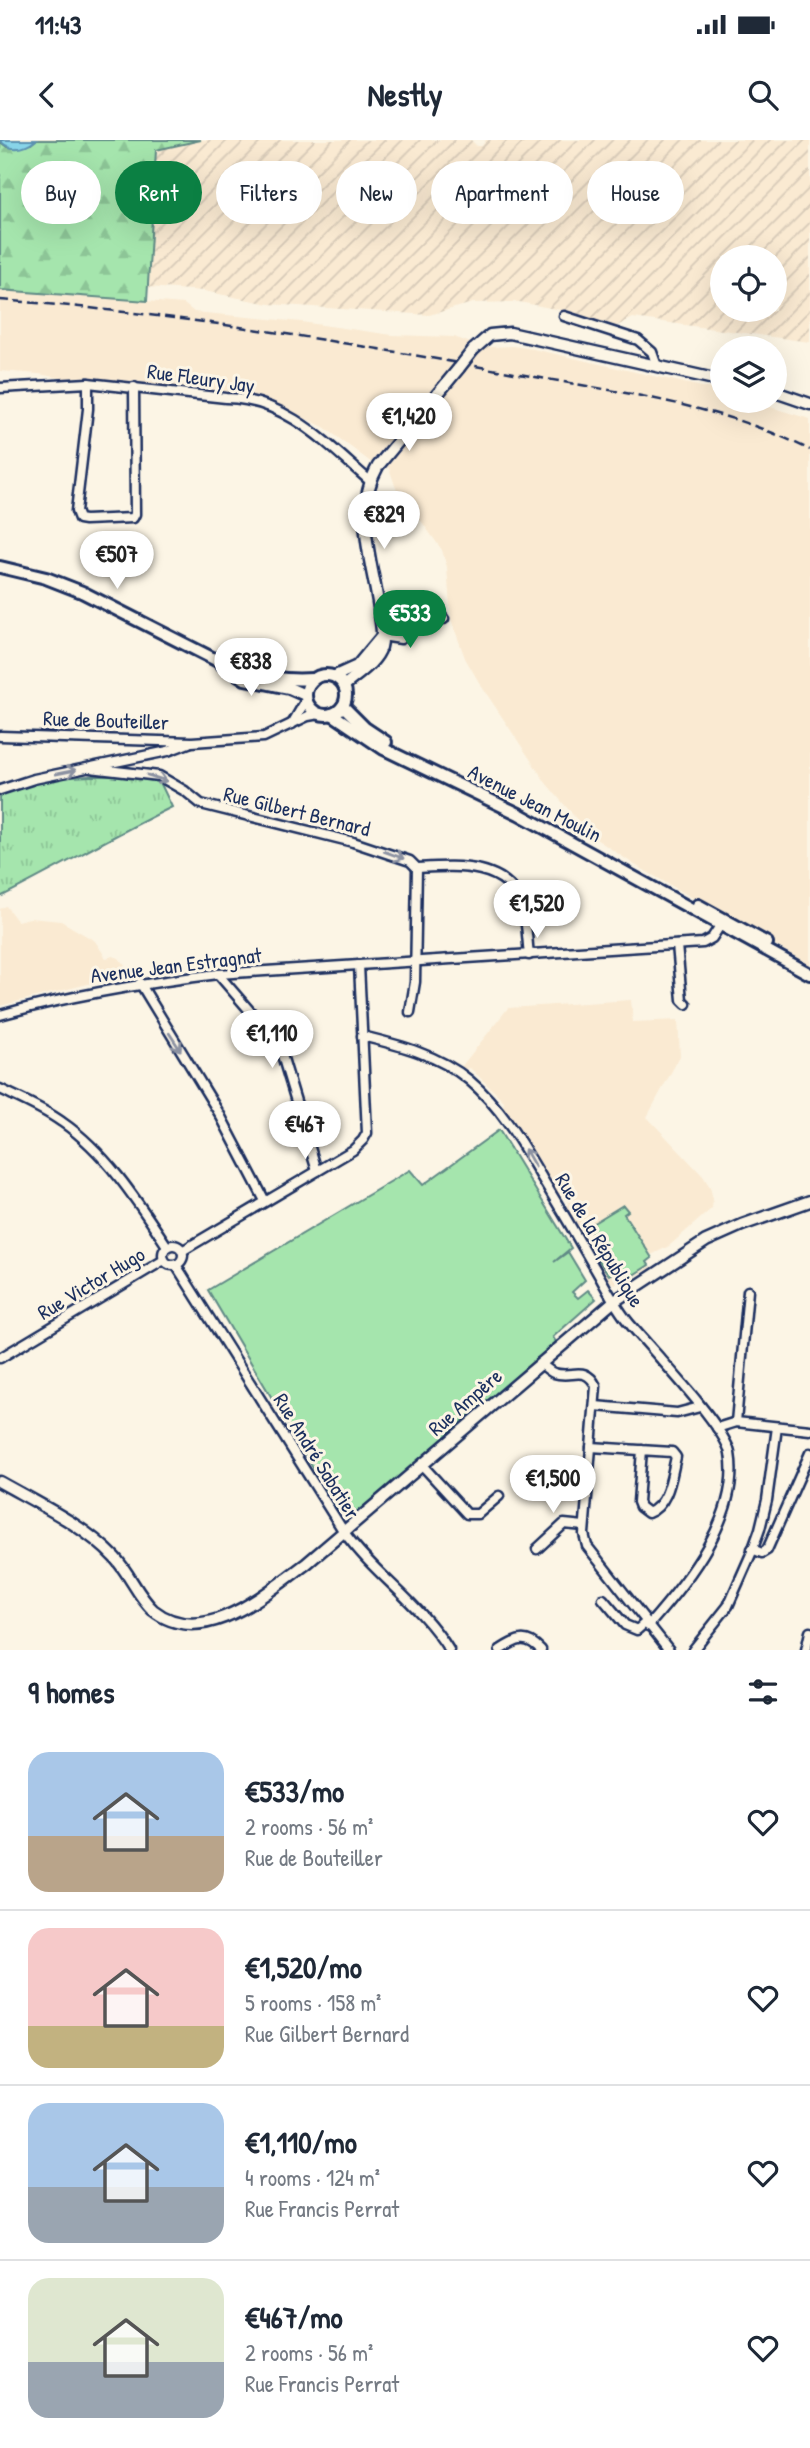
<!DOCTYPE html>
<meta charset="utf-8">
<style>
body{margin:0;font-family:"Patrick Hand",sans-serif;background:#f6f6f7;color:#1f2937;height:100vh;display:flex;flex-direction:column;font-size:26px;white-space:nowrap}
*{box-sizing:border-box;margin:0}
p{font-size:23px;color:#747a83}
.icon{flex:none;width:38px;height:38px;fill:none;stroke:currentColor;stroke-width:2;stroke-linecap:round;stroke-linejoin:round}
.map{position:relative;height:1510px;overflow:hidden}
.sheet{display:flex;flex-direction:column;background:#fff;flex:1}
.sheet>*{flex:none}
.banner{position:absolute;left:21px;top:21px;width:768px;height:63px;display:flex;gap:14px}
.controls{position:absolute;left:710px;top:105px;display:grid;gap:14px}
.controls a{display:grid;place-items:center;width:77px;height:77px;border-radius:50%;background:#fff;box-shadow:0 7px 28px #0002;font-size:35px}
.price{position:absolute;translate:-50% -60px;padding:0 16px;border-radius:24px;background:#fff;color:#222;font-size:23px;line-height:46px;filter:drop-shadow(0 2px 4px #0008)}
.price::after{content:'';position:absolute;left:50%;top:42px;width:21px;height:16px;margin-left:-10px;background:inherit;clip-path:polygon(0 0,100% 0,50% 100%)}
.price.on{background:#0b8043;color:#fff}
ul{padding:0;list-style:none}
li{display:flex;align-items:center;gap:21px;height:175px;padding:0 28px}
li+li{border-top:2px solid #e0e1e3}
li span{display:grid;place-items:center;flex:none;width:196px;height:140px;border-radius:21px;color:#555}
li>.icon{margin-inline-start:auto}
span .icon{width:84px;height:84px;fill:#fffc;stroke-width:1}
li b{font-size:30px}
h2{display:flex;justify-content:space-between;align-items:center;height:84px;padding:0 28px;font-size:30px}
.chip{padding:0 24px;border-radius:32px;background:#fff;box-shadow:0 7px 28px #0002;font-size:24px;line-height:63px}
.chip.on{background:#0b8043;color:#fff}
.status{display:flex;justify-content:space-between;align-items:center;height:49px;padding:0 35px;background:#fff;direction:ltr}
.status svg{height:19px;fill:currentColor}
header{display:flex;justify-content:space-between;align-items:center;height:91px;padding:0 28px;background:#fff;font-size:32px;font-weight:800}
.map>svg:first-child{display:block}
.built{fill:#faead2}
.industrial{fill:url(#industrial-furrows);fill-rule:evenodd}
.grass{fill:url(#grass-tufts);stroke:#608a86;stroke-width:2}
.forest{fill:url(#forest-firs);stroke:#608a86;stroke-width:2}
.pitch{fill:#a5e5ad;stroke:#608a86;stroke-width:2}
.water{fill:url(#water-ripples);stroke:#5c92b1;stroke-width:2}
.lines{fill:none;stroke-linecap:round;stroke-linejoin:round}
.minor-casing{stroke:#1b2f5e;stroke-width:13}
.tertiary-casing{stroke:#1b2f5e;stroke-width:15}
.secondary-casing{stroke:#1b2f5e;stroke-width:16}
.minor{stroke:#fcf5e5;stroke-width:8}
.tertiary{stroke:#fcf5e5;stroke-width:10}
.secondary{stroke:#fcf5e5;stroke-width:10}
.rail{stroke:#1b2f5e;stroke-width:2.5;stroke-dasharray:10 5;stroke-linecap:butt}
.tertiary-bridge-casing{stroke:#1b2f5e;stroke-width:15;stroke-linecap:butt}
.tertiary-bridge{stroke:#fcf5e5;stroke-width:10}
.oneway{stroke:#8c92a2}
.labels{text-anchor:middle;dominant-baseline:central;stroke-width:6;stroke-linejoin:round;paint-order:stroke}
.street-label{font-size:21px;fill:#1b2f5e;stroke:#fcf5e5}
</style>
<div class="status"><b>11:43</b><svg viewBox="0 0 49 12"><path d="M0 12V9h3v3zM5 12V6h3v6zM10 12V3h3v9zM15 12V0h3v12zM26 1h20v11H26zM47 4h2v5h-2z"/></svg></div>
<header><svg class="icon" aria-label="back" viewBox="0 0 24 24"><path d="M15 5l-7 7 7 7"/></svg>Nestly<svg class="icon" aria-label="search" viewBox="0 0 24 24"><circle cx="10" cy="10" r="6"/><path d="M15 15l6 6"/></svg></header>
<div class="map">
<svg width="810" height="1510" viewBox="0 0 810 1510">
<defs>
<pattern id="industrial-furrows" width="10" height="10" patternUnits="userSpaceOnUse" patternTransform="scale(1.75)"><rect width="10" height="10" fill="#faead2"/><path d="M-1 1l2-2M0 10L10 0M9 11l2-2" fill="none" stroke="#d6c9b7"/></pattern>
<pattern id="grass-tufts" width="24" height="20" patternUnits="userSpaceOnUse" patternTransform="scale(1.75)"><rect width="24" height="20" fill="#a5e5ad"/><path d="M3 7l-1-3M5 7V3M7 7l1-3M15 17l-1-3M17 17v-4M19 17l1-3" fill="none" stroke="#8dc597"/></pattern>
<pattern id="forest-firs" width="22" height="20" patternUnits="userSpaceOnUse" patternTransform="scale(1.75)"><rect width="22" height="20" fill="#a5e5ad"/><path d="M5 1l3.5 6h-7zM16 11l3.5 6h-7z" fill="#8dc597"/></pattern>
<pattern id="water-ripples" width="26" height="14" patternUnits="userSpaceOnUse" patternTransform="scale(1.75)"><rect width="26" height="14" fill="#88d4e8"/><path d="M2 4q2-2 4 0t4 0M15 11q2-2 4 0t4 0" fill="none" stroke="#75b6c9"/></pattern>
</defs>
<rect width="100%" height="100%" fill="#fcf5e5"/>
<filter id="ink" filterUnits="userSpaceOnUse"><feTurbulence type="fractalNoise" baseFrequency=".0143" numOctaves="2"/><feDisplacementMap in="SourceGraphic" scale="14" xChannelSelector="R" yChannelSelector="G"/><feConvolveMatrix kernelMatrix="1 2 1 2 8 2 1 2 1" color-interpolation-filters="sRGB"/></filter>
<g filter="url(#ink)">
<!-- built -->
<g class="built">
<path d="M0,150L184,164L194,172L301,182L392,195L454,197L476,205L491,207L513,206L533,209L711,249L723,252V261H750L810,279V825L635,725L596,699L584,688L546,643L480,544L465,518L451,479L447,427L442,410L414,371L397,351L389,328L381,324L376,326L324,287L257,257L85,243L39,234L0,231Z"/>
<path d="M6,766L17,781L30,778L61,781L95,801L106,818L113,816L119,818L125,826L128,834L0,866V769Z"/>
<path d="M631,860L633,882L678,880L680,916L647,977L703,1036L710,1047L713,1059L712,1068L702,1077L669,1106L651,1115L652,1118L647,1122L652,1128L623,1143L614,1144L606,1139L565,1069L568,1063L566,1059L563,1055L557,1054L503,968L504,961L470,928L464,929L461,927L508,868Z"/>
</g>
<!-- industrial -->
<path class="industrial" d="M201,0H471L477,6H482L486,0H810V202L633,178L615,187L571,172L519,162L473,163L429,175L269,164L204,151L147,147L156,10ZM723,117H775V170H723Z"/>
<!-- grass -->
<path class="grass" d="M90,636H124L160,642L172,667C114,695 58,728 0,757V653L54,638Z"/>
<!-- forest -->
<path class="forest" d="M36,0H201L156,10L147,161L0,150V2L7,7L31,4Z"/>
<!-- pitch -->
<g class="pitch">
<path d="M499,990L571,1108L554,1122L568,1112L585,1140L572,1152L578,1158L588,1150L596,1159L553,1197L556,1202L358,1371L338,1370L208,1150L410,1030L423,1045Z"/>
<path d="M623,1065L628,1071L624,1074L652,1118L647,1122L649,1125L627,1139L622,1133L617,1136L614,1132L609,1135L596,1117L603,1112L587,1087Z"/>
</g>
<!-- water -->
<path class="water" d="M0,0H36C24,10 9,12 0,0Z"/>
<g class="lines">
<!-- minor casing -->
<g class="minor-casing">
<g id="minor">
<path d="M564,176L638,200L652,212L657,226"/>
<path d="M88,243V269L76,371L79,379L85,380L133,378L135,374L134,247"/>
<path d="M0,248L88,243L226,258C287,259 328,305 371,342"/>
<path d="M382,496L401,499C415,489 422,478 439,474L444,479"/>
<path d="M292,584L306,560"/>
<path d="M0,596L192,602L235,599L264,597L308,576L319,574"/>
<path d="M90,628L159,636L185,651L201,664L353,702L410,721L417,728C454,726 507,721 522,766C527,780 527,799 529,815"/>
<path d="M0,650L34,639L168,611L189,603"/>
<path d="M677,805L682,860L686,864"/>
<path d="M218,834L268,892L282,915L317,1031"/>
<path d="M140,843L219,973L265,1061"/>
<path d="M410,872L415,842L417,728"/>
<path d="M0,875C72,855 144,843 218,834L703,803L712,798L723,781"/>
<path d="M362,896C399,905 439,915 469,940C501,967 521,1002 542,1038C559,1066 576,1095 593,1125C605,1145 614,1165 629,1183C650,1208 725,1286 730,1313C741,1375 687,1442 648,1486"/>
<path d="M0,949C21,959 43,968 62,982C106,1012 138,1062 167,1106"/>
<circle cx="173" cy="1115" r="10"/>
<path d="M182,1111L353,1010L363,1000L367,993L359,825"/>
<path d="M176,1125L344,1392C375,1435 421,1464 449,1510"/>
<path d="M0,1218L164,1120"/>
<path d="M540,1223C544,1226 550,1232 554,1233C572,1239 585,1224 596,1246L584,1394L587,1406L669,1510"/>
<path d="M595,1266L677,1273L700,1267"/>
<path d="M736,1282L748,1151"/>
<path d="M717,1288L736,1282L810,1290"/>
<path d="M591,1307L672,1312L676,1317C671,1337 669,1365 648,1373L640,1367L638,1362L642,1310"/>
<path d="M422,1325L467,1374H478L499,1356"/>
<path d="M537,1409L564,1384L584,1386"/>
<path d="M752,1409L762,1413L767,1410L810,1313"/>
<path d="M603,1459L625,1485L637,1490L646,1482"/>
<path d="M500,1510C517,1499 526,1494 541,1510"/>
<path d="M693,1510L728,1466L751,1414L760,1389L767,1360L777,1287"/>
<path d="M806,1510L810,1492"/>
</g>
</g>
<!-- tertiary casing -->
<g class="tertiary-casing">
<g id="tertiary">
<path d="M473,210L490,195L510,193L723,241"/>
<path d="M775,252L810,264"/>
<path d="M335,536L357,526L382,496"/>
<path d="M344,546C356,535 376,523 381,507C384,497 381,484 380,475C374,426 351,373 378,326L459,228"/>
<path d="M0,1342C39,1364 84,1385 115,1418C130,1434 137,1455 153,1470C203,1510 265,1454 306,1424L613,1162L706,1101L742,1085L810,1061"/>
</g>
</g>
<!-- secondary casing -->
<g class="secondary-casing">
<g id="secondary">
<path d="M0,427L46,438L82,452L216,520L245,539L289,548L305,555"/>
<path d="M236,527C262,537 284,541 313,539"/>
<circle cx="326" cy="555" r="20"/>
<path d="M343,566L365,588L386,602"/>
<path d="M332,574L384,609L519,674L810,834"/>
<path d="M698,765L767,803"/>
</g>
</g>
<!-- minor -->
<use href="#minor" class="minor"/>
<!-- tertiary -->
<use href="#tertiary" class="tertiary"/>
<!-- secondary -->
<use href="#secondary" class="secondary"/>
<!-- rail -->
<path class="rail" d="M0,160C173,173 344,202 514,233C614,252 718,263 810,310"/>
<!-- tertiary-bridge casing -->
<g class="tertiary-bridge-casing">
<path id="tertiary-bridge" d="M459,228L473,210"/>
</g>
<!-- tertiary-bridge -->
<use href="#tertiary-bridge" class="tertiary-bridge"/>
</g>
<!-- one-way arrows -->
<defs><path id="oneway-shaft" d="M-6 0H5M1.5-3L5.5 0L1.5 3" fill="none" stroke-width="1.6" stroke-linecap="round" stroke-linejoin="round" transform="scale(1.75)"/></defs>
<g class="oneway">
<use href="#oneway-shaft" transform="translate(66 632) rotate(-11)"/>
<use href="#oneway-shaft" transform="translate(157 638) rotate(17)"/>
<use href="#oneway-shaft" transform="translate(394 715) rotate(20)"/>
<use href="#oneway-shaft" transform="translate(175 902) rotate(57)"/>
<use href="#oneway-shaft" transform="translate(530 1018) rotate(-120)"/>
</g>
</g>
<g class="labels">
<!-- street labels -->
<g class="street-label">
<text transform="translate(201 238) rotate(8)">Rue Fleury Jay</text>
<text transform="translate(106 580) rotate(2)">Rue de Bouteiller</text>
<text transform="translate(535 663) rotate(27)">Avenue Jean Moulin</text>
<text transform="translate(297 671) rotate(14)">Rue Gilbert Bernard</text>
<text transform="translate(176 825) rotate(-7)">Avenue Jean Estragnat</text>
<text transform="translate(600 1100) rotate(59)">Rue de la République</text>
<text transform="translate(91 1143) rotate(-31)">Rue Victor Hugo</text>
<text transform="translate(465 1262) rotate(-41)">Rue Ampère</text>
<text transform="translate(317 1316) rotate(58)">Rue André Sabatier</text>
</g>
</g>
</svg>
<div class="controls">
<a><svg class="icon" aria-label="locate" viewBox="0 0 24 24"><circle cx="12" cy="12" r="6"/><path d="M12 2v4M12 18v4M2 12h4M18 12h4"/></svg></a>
<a><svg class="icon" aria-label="layers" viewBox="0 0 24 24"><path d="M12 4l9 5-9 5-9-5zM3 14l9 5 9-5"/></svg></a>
</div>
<b class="price" style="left:409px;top:313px">€1,420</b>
<b class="price" style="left:384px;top:411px">€829</b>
<b class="price" style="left:117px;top:451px">€507</b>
<b class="price on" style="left:410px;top:510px">€533</b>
<b class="price" style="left:251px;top:558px">€838</b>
<b class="price" style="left:537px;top:800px">€1,520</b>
<b class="price" style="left:272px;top:930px">€1,110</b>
<b class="price" style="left:305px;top:1021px">€467</b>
<b class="price" style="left:553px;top:1375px">€1,500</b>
<div class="banner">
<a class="chip">Buy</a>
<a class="chip on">Rent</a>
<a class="chip">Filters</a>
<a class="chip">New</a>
<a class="chip">Apartment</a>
<a class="chip">House</a>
</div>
</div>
<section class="sheet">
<h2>9 homes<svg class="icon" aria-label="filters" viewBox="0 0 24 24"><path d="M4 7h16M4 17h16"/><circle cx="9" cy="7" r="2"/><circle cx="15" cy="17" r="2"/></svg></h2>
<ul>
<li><span style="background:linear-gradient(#a9c7e8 60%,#b9a48a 0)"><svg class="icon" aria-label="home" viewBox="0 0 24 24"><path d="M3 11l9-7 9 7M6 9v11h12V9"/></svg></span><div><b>€533/mo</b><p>2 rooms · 56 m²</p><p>Rue de Bouteiller</p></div><svg class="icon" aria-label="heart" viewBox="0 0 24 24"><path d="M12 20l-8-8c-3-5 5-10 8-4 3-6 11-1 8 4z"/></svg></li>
<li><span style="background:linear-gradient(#f6c9c9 70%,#c2b280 0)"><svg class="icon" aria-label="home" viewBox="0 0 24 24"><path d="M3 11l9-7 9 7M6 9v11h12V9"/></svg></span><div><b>€1,520/mo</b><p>5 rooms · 158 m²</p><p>Rue Gilbert Bernard</p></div><svg class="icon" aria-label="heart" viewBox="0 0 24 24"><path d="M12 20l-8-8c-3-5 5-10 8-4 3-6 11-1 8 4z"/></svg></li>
<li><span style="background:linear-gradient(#a9c7e8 60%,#9aa5b1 0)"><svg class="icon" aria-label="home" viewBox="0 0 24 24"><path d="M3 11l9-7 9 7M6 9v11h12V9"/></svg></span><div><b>€1,110/mo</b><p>4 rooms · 124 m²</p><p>Rue Francis Perrat</p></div><svg class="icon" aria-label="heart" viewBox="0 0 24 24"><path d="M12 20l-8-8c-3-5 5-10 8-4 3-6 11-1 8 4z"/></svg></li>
<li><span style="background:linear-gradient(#dfe7d0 60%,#9aa5b1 0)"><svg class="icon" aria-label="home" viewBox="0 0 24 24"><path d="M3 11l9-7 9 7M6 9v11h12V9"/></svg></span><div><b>€467/mo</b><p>2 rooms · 56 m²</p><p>Rue Francis Perrat</p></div><svg class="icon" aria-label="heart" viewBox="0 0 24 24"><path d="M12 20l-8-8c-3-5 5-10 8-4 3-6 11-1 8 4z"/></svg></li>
</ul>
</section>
